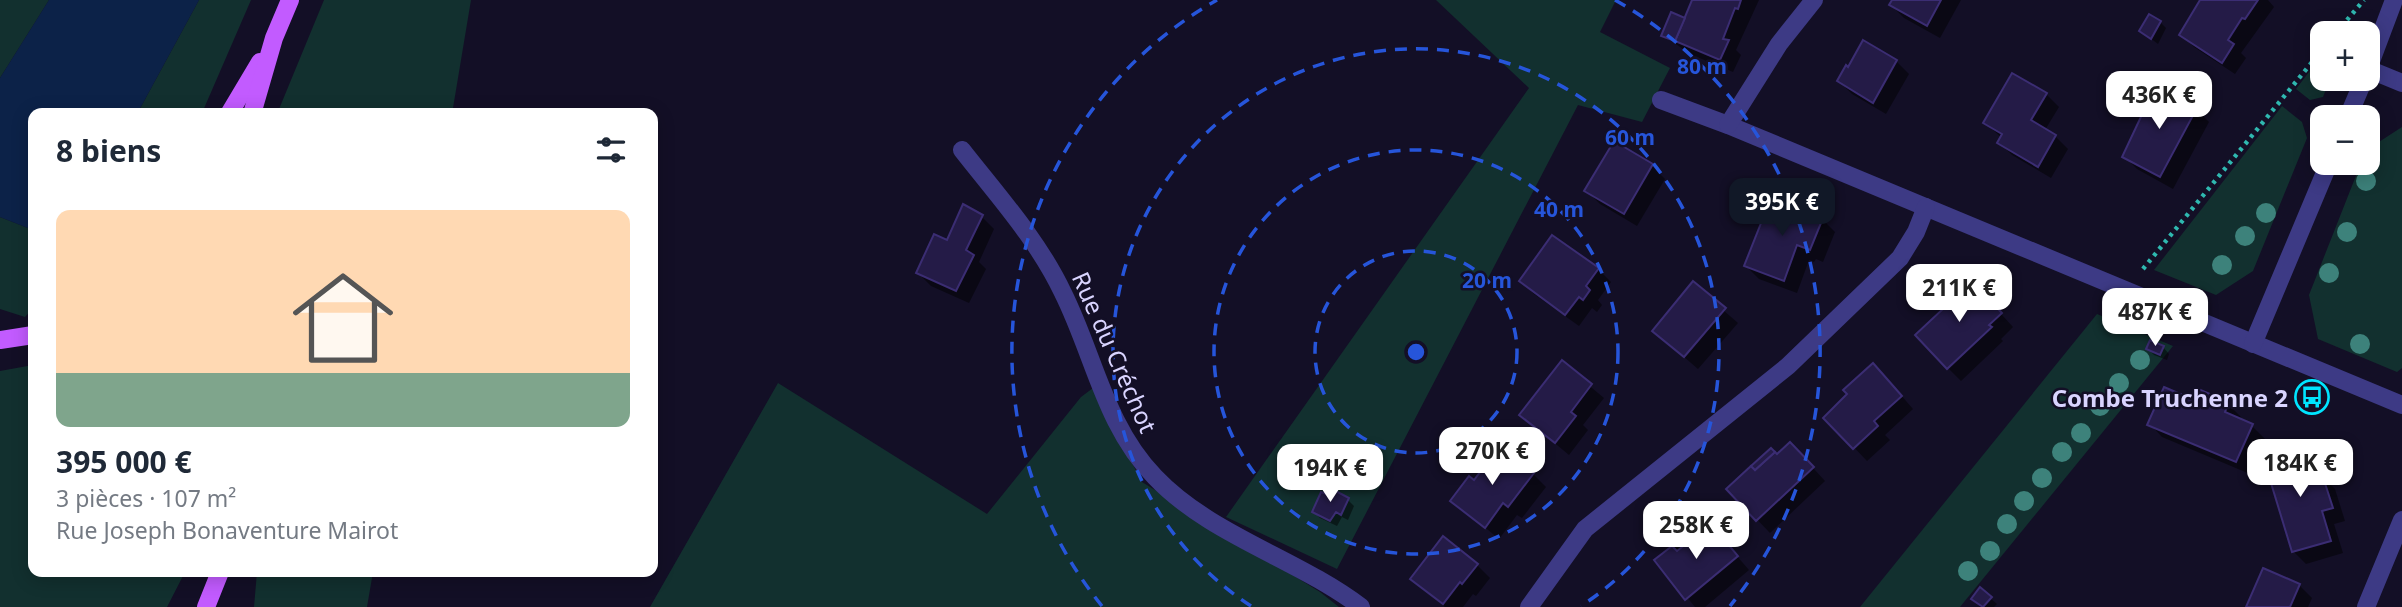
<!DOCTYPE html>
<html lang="fr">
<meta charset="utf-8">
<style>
body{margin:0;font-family:"Noto Sans",sans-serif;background:#f6f6f7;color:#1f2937;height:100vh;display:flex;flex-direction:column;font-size:26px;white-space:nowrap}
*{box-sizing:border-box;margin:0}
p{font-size:23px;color:#747a83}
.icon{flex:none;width:38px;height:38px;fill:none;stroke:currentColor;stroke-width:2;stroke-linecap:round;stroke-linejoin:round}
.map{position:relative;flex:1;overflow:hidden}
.drawer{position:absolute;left:28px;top:108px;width:630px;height:469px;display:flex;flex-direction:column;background:#fff;border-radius:14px;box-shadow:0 4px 18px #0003}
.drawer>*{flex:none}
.tools{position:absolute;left:2310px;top:21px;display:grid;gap:14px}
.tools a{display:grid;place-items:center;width:70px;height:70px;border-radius:14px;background:#fff;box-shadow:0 4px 18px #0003;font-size:35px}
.price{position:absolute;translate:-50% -60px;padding:0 16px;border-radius:14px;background:#fff;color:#222;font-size:23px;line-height:46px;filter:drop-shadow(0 2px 4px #0008)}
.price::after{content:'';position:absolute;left:50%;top:42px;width:21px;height:16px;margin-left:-10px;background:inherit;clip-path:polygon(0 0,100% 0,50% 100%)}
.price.active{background:#111827;color:#fff}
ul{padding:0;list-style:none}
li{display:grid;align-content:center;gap:14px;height:371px;padding:0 28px}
li span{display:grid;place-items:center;height:217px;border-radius:14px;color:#555}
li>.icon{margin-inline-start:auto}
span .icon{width:126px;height:126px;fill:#fffc;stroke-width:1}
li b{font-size:30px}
h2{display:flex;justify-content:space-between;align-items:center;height:84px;padding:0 28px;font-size:30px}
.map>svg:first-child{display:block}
.green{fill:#12302f}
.water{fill:#0c2248}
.shadow{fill:#0007}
.building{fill:#241b47;stroke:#3b2d73;stroke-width:2}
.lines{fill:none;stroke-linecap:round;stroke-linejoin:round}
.path{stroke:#2fb8b0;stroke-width:4.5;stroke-dasharray:3.5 5;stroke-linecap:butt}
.minor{stroke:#3d3a85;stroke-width:18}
.major{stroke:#c25bff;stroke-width:18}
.tree{fill:#3d827b}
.ring{fill:none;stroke:#2655da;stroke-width:3.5;stroke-dasharray:12 9}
.labels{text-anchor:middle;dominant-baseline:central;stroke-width:5;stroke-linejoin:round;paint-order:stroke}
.street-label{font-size:24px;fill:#d9d4ff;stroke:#130f26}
.poi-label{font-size:24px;font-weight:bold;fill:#d9d4ff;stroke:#130f26;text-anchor:end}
.centre{fill:#2655da;stroke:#130f26;stroke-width:3.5}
.ring-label{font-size:21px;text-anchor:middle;font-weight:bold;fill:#2655da;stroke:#130f26;stroke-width:5;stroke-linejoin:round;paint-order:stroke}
</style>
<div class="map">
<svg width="2402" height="607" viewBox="0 0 2402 607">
<rect width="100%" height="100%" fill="#130f26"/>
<!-- green -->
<g class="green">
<path d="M0,0H49L0,78Z"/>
<path d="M199,0H251L202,113L137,114Z"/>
<path d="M324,0H471L452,114H277Z"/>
<path d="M1436,0H1616L1600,32L1670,68L1642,122L1578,105L1337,569L1226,517L1529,88Z"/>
<path d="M2322,55V79H2330L2323,97L2310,100L2296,89Z"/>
<path d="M2282,106L2302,122L2307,138L2253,271L2216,295L2154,270Z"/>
<path d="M2402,127V368L2397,372L2318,339L2309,295L2361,163H2368V149Z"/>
<path d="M0,217L33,230V308L25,317L0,309Z"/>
<path d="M2097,314L2173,346L1960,607H1860Z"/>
<path d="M33,365V572H185L167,607H0V371Z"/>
<path d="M778,383L987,514L1081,397L1093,388L1142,482L1320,592L1339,607H650Z"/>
<path d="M257,572H373L367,607H254Z"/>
</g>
<!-- water -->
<path class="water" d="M49,0H199L137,114H33V230L0,217V78Z"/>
<!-- shadow -->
<g class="shadow">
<path d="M1694,0H1759L1736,50L1741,55L1733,72L1690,54L1663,35L1685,20Z"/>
<path d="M1894,0H1961L1940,38L1904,18L1891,5Z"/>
<path d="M2202,0H2268L2274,7L2241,53L2246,58L2235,74L2194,47L2181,34Z"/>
<path d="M2160,22L2166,28L2158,44L2141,31Z"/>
<path d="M1896,61L1909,74L1886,114L1852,94L1839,81Z"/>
<path d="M2157,88L2196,109L2209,122L2173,189L2137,169L2124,156Z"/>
<path d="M2046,94L2059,107L2045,130L2055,136L2068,149L2051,178L2012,155L1999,142L2002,138L1985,123Z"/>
<path d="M1615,143L1652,166L1665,179L1637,226L1600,204L1587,191Z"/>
<path d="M981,216L994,229L979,262L986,269L969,303L931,286L918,273Z"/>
<path d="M1822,219L1835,232L1823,262L1816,259L1814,262L1809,260L1797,293L1759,279L1746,266Z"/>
<path d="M1598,269L1611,282L1598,300L1602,305L1597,312L1592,308L1579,326L1534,294L1521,281Z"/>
<path d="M1693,284L1738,323L1698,369L1654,331Z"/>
<path d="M1981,292L2013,327L2001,339L2003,341L1961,381L1948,368Z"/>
<path d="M2163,347L2169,354L2167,360L2154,355L2148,349Z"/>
<path d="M1562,363L1604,398L1583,425L1588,430L1569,455L1521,415Z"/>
<path d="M1886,378L1913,409L1885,435L1890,440L1867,461L1826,418Z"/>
<path d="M2192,401L2228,404L2241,417L2239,420L2252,426L2265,439L2250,474L2162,437L2150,424Z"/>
<path d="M2303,450L2316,463L2320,476H2322L2335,489L2345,521L2334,524L2343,553L2306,564L2293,551Z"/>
<path d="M1777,456L1803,457L1825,481L1770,533L1728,489Z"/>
<path d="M1533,474L1546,487L1522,518L1517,515L1499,539L1453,501L1474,482Z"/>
<path d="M1348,500L1354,506L1348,520L1342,517L1337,526L1320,518L1314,512Z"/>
<path d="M1711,526L1749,570L1705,607H1695L1656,560L1681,541L1686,546Z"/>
<path d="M1477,565L1490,578L1476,596L1473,594L1463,607H1445L1412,579Z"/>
<path d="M2299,585L2312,598L2308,607H2248Z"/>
<path d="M1990,598L1997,604L1994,607H1982L1974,599Z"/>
</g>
<!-- building -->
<g class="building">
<path d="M1692,0H1741L1738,9L1735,8L1723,39L1729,40L1720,60L1675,41Z"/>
<path d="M1892,0H1941L1927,26L1889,5Z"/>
<path d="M2200,0H2258L2245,19L2242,18L2228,40L2234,44L2222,63L2179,35Z"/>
<path d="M1671,12L1685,18L1675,41L1661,36Z"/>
<path d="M2149,14L2161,21L2151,39L2139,31Z"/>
<path d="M1863,40L1897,60L1873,103L1837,81L1846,65L1848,67Z"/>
<path d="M2012,73L2047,93L2031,120L2056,135L2038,167L1997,143L2002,134L1983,123Z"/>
<path d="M2156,85L2197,108L2160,177L2122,157Z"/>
<path d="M1614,141L1653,164L1624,214L1584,191Z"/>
<path d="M1771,198L1823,218L1810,250L1797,245L1784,281L1744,266Z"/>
<path d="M963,204L983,215L966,250L974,255L956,291L916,273L934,234L947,240Z"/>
<path d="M1552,235L1599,268L1586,286L1590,290L1583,300L1579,297L1565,315L1519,281Z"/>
<path d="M1968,277L2002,313L1989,325L1992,327L1947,369L1915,335L1959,294L1954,289Z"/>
<path d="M1693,281L1726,308L1684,357L1652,331Z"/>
<path d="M2150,340L2164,346L2160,355L2146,349Z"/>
<path d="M1562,360L1592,384L1571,412L1576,416L1555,443L1519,415Z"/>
<path d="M1873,363L1902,396L1874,421L1878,426L1853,449L1823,418L1847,394L1843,390Z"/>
<path d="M2164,387L2192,399L2196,388L2229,402L2225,412L2253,424L2236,462L2147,425Z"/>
<path d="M1790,442L1814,467L1756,521L1726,489L1751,466L1755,470L1775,452L1777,454Z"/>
<path d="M1500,446L1534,473L1508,507L1503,503L1485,528L1450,501L1469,476L1474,480Z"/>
<path d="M1771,448L1775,452L1755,470L1751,466Z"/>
<path d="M2303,448L2312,477L2322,474L2333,508L2322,511L2331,541L2292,552L2264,460Z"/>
<path d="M1330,488L1349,498L1341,515L1336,512L1330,521L1312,512L1321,492L1327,494Z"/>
<path d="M1711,524L1738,556L1685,600L1654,560L1672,546L1677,551Z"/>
<path d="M1443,536L1478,564L1462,584L1460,582L1443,604L1410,579Z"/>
<path d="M2263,568L2300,584L2290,607H2246Z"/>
<path d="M1980,587L1992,597L1983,607L1971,599Z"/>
</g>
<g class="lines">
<!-- path -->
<g class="path">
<path d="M2336,33L2364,0"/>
<path d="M2143,269L2322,50"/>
</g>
<!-- minor -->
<g class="minor">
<path d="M2394,0L2368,69L2402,83"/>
<path d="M1661,100L1728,125L2402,405"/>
<path d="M2348,117L2364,79"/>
<path d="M1728,125L1779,44L1814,0"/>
<path d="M962,150C998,196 1038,240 1063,293C1094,355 1105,426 1155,477C1210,535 1298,559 1361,607"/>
<path d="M2253,344L2329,163"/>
<path d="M1529,607L1585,529L1788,366L1900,258L1916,232L1926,207"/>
<path d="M2366,607L2402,520"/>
</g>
<!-- major -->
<g class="major">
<path d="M229,114L260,62"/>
<path d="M252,114L274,38L290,0"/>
<path d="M0,340L33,335"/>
<path d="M206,607L220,572"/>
</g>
</g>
<!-- trees -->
<g class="tree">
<circle cx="2366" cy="181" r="10"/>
<circle cx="2266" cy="213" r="10"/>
<circle cx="2347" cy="232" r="10"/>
<circle cx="2245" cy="236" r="10"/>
<circle cx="2222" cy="265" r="10"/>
<circle cx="2329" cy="273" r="10"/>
<circle cx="2360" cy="344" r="10"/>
<circle cx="2140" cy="360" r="10"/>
<circle cx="2119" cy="383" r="10"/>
<circle cx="2100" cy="406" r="10"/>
<circle cx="2081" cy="433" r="10"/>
<circle cx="2062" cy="452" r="10"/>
<circle cx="2042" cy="478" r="10"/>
<circle cx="2024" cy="501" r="10"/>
<circle cx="2007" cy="524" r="10"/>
<circle cx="1990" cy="551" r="10"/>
<circle cx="1968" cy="571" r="10"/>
</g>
<!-- distance rings -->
<g class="ring">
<circle cx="1416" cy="352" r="101"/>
<circle cx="1416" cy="352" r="202"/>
<path d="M1251 606A303 303 0 1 1 1581 606"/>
<path d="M1102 606A404 404 0 0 1 1217 0M1615 0A404 404 0 0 1 1730 606"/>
</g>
<!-- icons -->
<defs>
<g id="bus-ring" transform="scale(1.75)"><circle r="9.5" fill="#130f26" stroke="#00e5ff" stroke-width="1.5"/><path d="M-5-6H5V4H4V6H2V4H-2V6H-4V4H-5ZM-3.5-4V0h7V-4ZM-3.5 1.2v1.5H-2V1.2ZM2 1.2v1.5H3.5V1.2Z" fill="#00e5ff"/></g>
</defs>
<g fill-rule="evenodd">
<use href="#bus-ring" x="2312" y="397"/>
</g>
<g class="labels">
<!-- street labels -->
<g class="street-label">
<text transform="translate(1115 352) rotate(66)">Rue du Créchot</text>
</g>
<!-- poi labels -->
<g class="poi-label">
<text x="2288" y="397">Combe Truchenne 2</text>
</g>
</g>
<circle cx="1416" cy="352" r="10" class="centre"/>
<g class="ring-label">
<text x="1702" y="74">80 m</text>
<text x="1630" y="145">60 m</text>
<text x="1559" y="217">40 m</text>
<text x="1487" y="288">20 m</text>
</g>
</svg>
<div class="tools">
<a>+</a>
<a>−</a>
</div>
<b class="price" style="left:2159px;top:131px">436K €</b>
<b class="price active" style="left:1782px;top:238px">395K €</b>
<b class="price" style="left:1959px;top:324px">211K €</b>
<b class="price" style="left:2155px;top:348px">487K €</b>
<b class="price" style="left:1492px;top:487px">270K €</b>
<b class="price" style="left:2300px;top:499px">184K €</b>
<b class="price" style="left:1330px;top:504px">194K €</b>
<b class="price" style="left:1696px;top:561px">258K €</b>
<section class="drawer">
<h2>8 biens<svg class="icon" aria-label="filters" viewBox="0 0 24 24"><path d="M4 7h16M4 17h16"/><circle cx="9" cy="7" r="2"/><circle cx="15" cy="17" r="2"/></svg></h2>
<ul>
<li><span style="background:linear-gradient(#ffd9b3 75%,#7fa58c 0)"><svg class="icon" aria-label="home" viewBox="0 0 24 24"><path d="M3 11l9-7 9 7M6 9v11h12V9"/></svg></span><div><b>395 000 €</b><p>3 pièces · 107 m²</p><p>Rue Joseph Bonaventure Mairot</p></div></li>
</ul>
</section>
</div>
